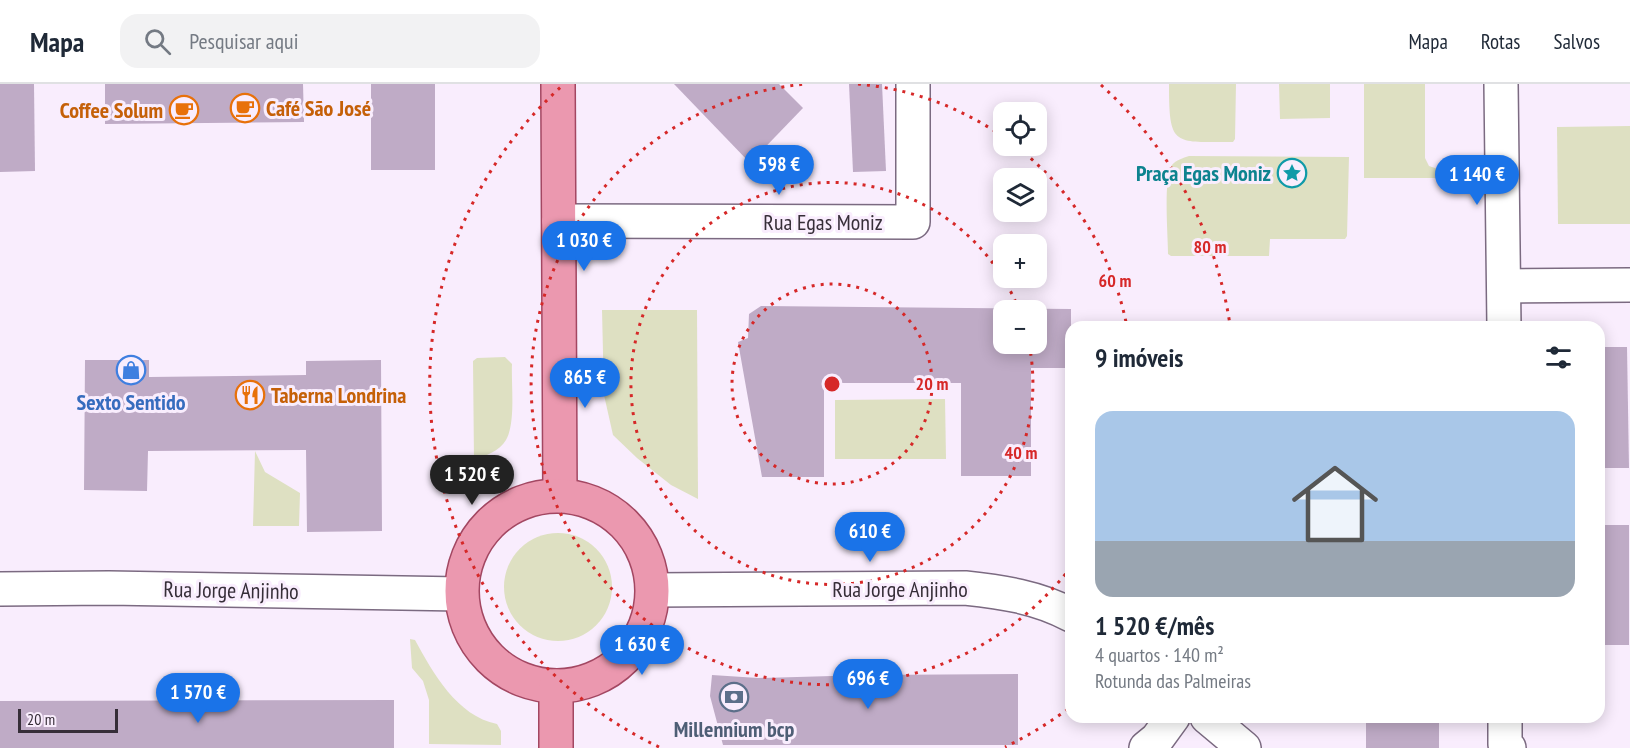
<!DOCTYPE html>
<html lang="pt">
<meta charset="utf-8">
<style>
body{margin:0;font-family:"PT Sans Narrow",sans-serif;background:#f2f2f3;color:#1f2937;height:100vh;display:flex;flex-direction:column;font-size:22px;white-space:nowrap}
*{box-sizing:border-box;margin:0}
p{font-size:20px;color:#747a83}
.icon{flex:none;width:33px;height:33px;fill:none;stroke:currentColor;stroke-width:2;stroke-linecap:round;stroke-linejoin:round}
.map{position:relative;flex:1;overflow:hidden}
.panel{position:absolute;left:1065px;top:237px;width:540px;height:402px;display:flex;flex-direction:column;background:#fff;border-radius:18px;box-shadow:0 3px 15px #0003}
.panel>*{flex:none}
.tools{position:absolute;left:993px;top:18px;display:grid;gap:12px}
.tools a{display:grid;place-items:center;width:54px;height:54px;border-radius:12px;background:#fff;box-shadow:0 3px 15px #0003;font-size:30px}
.scale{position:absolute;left:18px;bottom:15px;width:100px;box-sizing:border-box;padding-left:6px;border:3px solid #362e38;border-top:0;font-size:16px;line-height:21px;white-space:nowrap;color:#362e38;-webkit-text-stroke:4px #f9edfd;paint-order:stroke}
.price{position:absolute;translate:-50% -51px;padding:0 14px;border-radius:21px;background:#1a73e8;color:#fff;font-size:20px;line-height:39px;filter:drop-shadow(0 2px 3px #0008)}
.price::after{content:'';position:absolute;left:50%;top:36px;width:18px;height:14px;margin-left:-9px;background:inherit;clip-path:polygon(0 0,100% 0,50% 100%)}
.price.active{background:#222;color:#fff}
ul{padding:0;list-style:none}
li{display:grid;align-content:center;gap:12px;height:318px;padding:0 30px}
li span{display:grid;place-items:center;height:186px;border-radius:18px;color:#555}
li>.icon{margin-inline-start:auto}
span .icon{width:108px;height:108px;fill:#fffc;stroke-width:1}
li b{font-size:26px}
h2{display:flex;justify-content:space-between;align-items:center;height:72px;padding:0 30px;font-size:26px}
header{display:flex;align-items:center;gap:36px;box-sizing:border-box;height:84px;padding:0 30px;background:#fff;border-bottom:2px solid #e0e1e3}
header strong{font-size:28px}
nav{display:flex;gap:33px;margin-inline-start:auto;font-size:21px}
.search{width:420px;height:54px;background:#f2f2f3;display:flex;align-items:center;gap:15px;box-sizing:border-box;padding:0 21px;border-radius:18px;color:#747a83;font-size:22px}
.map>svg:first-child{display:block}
.green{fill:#dee0c2}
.building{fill:#bfabc6;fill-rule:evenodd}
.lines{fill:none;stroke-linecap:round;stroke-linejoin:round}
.minor-casing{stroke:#7b6a81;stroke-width:36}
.major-casing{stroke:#a34762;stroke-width:36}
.minor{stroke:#fff;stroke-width:33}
.major{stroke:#eb98af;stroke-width:33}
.ring{fill:none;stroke:#d62828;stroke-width:3;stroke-dasharray:3 6}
.labels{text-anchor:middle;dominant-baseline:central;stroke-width:6;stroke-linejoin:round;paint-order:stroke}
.food-label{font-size:22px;font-weight:bold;fill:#c56008;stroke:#f9edfd;text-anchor:start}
.culture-label{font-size:22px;font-weight:bold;fill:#0d838f;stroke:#f9edfd;text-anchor:end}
.street-label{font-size:22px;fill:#362e38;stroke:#f9edfd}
.shop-label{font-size:22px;font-weight:bold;fill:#366cbe;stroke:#f9edfd}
.service-label{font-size:22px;font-weight:bold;fill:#4e5e75;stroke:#f9edfd}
.centre{fill:#d62828;stroke:#f9edfd;stroke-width:3}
.ring-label{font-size:18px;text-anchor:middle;font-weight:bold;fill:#d62828;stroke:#f9edfd;stroke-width:6;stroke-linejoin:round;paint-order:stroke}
</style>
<header>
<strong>Mapa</strong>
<div class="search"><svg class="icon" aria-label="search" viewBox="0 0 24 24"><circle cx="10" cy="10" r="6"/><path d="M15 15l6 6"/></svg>Pesquisar aqui</div>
<nav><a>Mapa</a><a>Rotas</a><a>Salvos</a></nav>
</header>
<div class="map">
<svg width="1630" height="664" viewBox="0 0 1630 664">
<rect width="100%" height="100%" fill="#f9edfd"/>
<!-- green -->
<g class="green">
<path d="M1169,0H1236L1235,55L1233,58C1173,58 1169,63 1169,0Z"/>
<path d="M1279,0H1330V34L1280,35Z"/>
<path d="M1364,0H1425V74L1429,82L1438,85V94H1364Z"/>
<path d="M1630,42V140H1558L1557,43Z"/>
<path d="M1189,72L1349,73L1347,152L1345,155H1270L1269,172H1171L1168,170C1168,152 1163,93 1172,81C1176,76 1183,74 1189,72Z"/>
<path d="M602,226H697L698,415L671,401L637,374L613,351L604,311Z"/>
<path d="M505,273L512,280C511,301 516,338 506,356C500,367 484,372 474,377L473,277L477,274Z"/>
<path d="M945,315L946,375H835V316Z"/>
<path d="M255,367L265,388L300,409L299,442H253Z"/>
<circle cx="558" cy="503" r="54"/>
<path d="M410,555L415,556C433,589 457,632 497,640L501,647V661L429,660V616L423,597L412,584Z"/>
</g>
<!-- building -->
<g class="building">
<path d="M0,0H34L35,87L0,88Z"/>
<path d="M105,0H303L304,38L105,40Z"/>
<rect x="371" y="0" width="64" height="86"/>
<path d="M674,0H779L803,24L750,79Z"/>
<path d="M849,0H882L886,87L853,88Z"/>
<path d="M761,222L1071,225V284H1031V392H961V299H824V393H762L738,258L748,254L749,230ZM1004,226H1036V260H1004Z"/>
<path d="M1599,263H1627L1629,384H1599Z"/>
<path d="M85,276H149V293L306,291V277L381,276L382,447L307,448L306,366L148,367L147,407L84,406Z"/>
<rect x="1599" y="441" width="30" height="120"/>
<path d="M1018,590V661H723L710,612L712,591L758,594L867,591Z"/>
<path d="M394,616V664H0V617Z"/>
<rect x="1366" y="633" width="73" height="31"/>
</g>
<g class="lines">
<!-- minor casing -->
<g class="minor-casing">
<g id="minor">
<path d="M1501,0L1504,243"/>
<path d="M559,137L913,138V0"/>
<path d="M1504,202L1630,201"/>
<path d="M0,505L109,504L461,510"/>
<path d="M653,506L965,504C1002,508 1038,513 1071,531"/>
<path d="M1207,633L1244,664"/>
<path d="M1505,633V660L1509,664"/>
<path d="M1146,664L1157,655L1173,633"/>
</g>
</g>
<!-- major casing -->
<g class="major-casing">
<g id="major">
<path d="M558,0L560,411"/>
<circle cx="557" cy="507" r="95"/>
<path d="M556,664V602"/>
</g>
</g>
<!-- minor -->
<use href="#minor" class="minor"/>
<!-- major -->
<use href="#major" class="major"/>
</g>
<!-- distance rings -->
<g class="ring">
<circle cx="832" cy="300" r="100"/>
<path d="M1029 260A201 201 0 1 1 1019 226"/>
<path d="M1071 483A301 301 0 1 1 806 0M858 0A301 301 0 0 1 1002 52M1017 63A301 301 0 0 1 1127 243"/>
<path d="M1068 625A402 402 0 0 1 1005 663M659 663A402 402 0 0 1 563 1M1101 1A402 402 0 0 1 1230 241"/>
</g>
<!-- icons -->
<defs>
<g id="cafe-ring" transform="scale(1.5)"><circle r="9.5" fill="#f9edfd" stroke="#e8710a" stroke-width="1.5"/><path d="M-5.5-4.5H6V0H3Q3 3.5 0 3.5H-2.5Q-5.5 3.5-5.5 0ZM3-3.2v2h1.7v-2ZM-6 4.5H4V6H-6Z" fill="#e8710a"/></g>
<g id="sight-ring" transform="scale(1.5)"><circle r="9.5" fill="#f9edfd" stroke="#0f9aa8" stroke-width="1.5"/><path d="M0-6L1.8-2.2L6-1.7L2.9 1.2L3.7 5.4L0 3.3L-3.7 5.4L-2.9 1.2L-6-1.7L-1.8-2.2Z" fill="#0f9aa8"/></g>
<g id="shop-ring" transform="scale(1.5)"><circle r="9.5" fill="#f9edfd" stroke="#3f7fe0" stroke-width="1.5"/><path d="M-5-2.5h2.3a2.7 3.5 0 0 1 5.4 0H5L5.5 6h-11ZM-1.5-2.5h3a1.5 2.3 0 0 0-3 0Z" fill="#3f7fe0"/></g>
<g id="restaurant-ring" transform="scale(1.5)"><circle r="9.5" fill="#f9edfd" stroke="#e8710a" stroke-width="1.5"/><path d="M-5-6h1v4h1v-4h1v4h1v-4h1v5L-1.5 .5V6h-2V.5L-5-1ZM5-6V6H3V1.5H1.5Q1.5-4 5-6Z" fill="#e8710a"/></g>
<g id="bank-ring" transform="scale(1.5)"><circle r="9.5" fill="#f9edfd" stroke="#5c6f8a" stroke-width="1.5"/><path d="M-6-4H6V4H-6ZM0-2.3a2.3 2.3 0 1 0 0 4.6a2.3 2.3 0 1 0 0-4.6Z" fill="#5c6f8a"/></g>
</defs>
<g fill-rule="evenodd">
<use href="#cafe-ring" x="245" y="24"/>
<use href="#cafe-ring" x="184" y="26"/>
<use href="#sight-ring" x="1292" y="89"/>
<use href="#shop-ring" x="131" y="286"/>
<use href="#restaurant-ring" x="250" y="311"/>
<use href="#bank-ring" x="734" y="613"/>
</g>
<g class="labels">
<!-- food labels -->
<g class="food-label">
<text x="266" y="24">Café São José</text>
<text x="163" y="26" text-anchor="end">Coffee Solum</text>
<text x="271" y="311">Taberna Londrina</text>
</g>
<!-- culture labels -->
<g class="culture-label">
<text x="1271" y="89">Praça Egas Moniz</text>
</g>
<!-- street labels -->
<g class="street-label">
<text x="823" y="138">Rua Egas Moniz</text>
<text x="900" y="505">Rua Jorge Anjinho</text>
<text transform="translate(231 506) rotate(1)">Rua Jorge Anjinho</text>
</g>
<!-- shop labels -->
<g class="shop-label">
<text x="131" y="318">Sexto Sentido</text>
</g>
<!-- service labels -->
<g class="service-label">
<text x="734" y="645">Millennium bcp</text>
</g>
</g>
<circle cx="832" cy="300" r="9" class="centre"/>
<g class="ring-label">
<text x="1210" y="169">80 m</text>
<text x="1115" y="203">60 m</text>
<text x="932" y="306">20 m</text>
<text x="1021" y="375">40 m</text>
</g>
</svg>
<div class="tools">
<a><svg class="icon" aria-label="locate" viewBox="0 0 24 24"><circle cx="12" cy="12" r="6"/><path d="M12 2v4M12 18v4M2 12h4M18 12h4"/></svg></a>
<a><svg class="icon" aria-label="layers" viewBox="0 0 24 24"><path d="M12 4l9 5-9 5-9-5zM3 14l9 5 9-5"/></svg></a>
<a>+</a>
<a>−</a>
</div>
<div class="scale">20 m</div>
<b class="price" style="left:779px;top:112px">598 €</b>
<b class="price" style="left:1477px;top:122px">1 140 €</b>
<b class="price" style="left:584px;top:188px">1 030 €</b>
<b class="price" style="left:585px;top:325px">865 €</b>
<b class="price active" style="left:472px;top:422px">1 520 €</b>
<b class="price" style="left:870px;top:479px">610 €</b>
<b class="price" style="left:642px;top:592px">1 630 €</b>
<b class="price" style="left:868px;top:626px">696 €</b>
<b class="price" style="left:198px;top:640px">1 570 €</b>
<section class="panel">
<h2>9 imóveis<svg class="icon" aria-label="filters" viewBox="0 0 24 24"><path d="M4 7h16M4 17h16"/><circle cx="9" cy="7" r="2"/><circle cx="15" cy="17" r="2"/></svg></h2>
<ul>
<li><span style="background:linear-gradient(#a9c7e8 70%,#9aa5b1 0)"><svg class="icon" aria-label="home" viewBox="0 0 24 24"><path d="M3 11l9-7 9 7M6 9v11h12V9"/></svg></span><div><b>1 520 €/mês</b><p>4 quartos · 140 m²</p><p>Rotunda das Palmeiras</p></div></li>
</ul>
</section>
</div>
